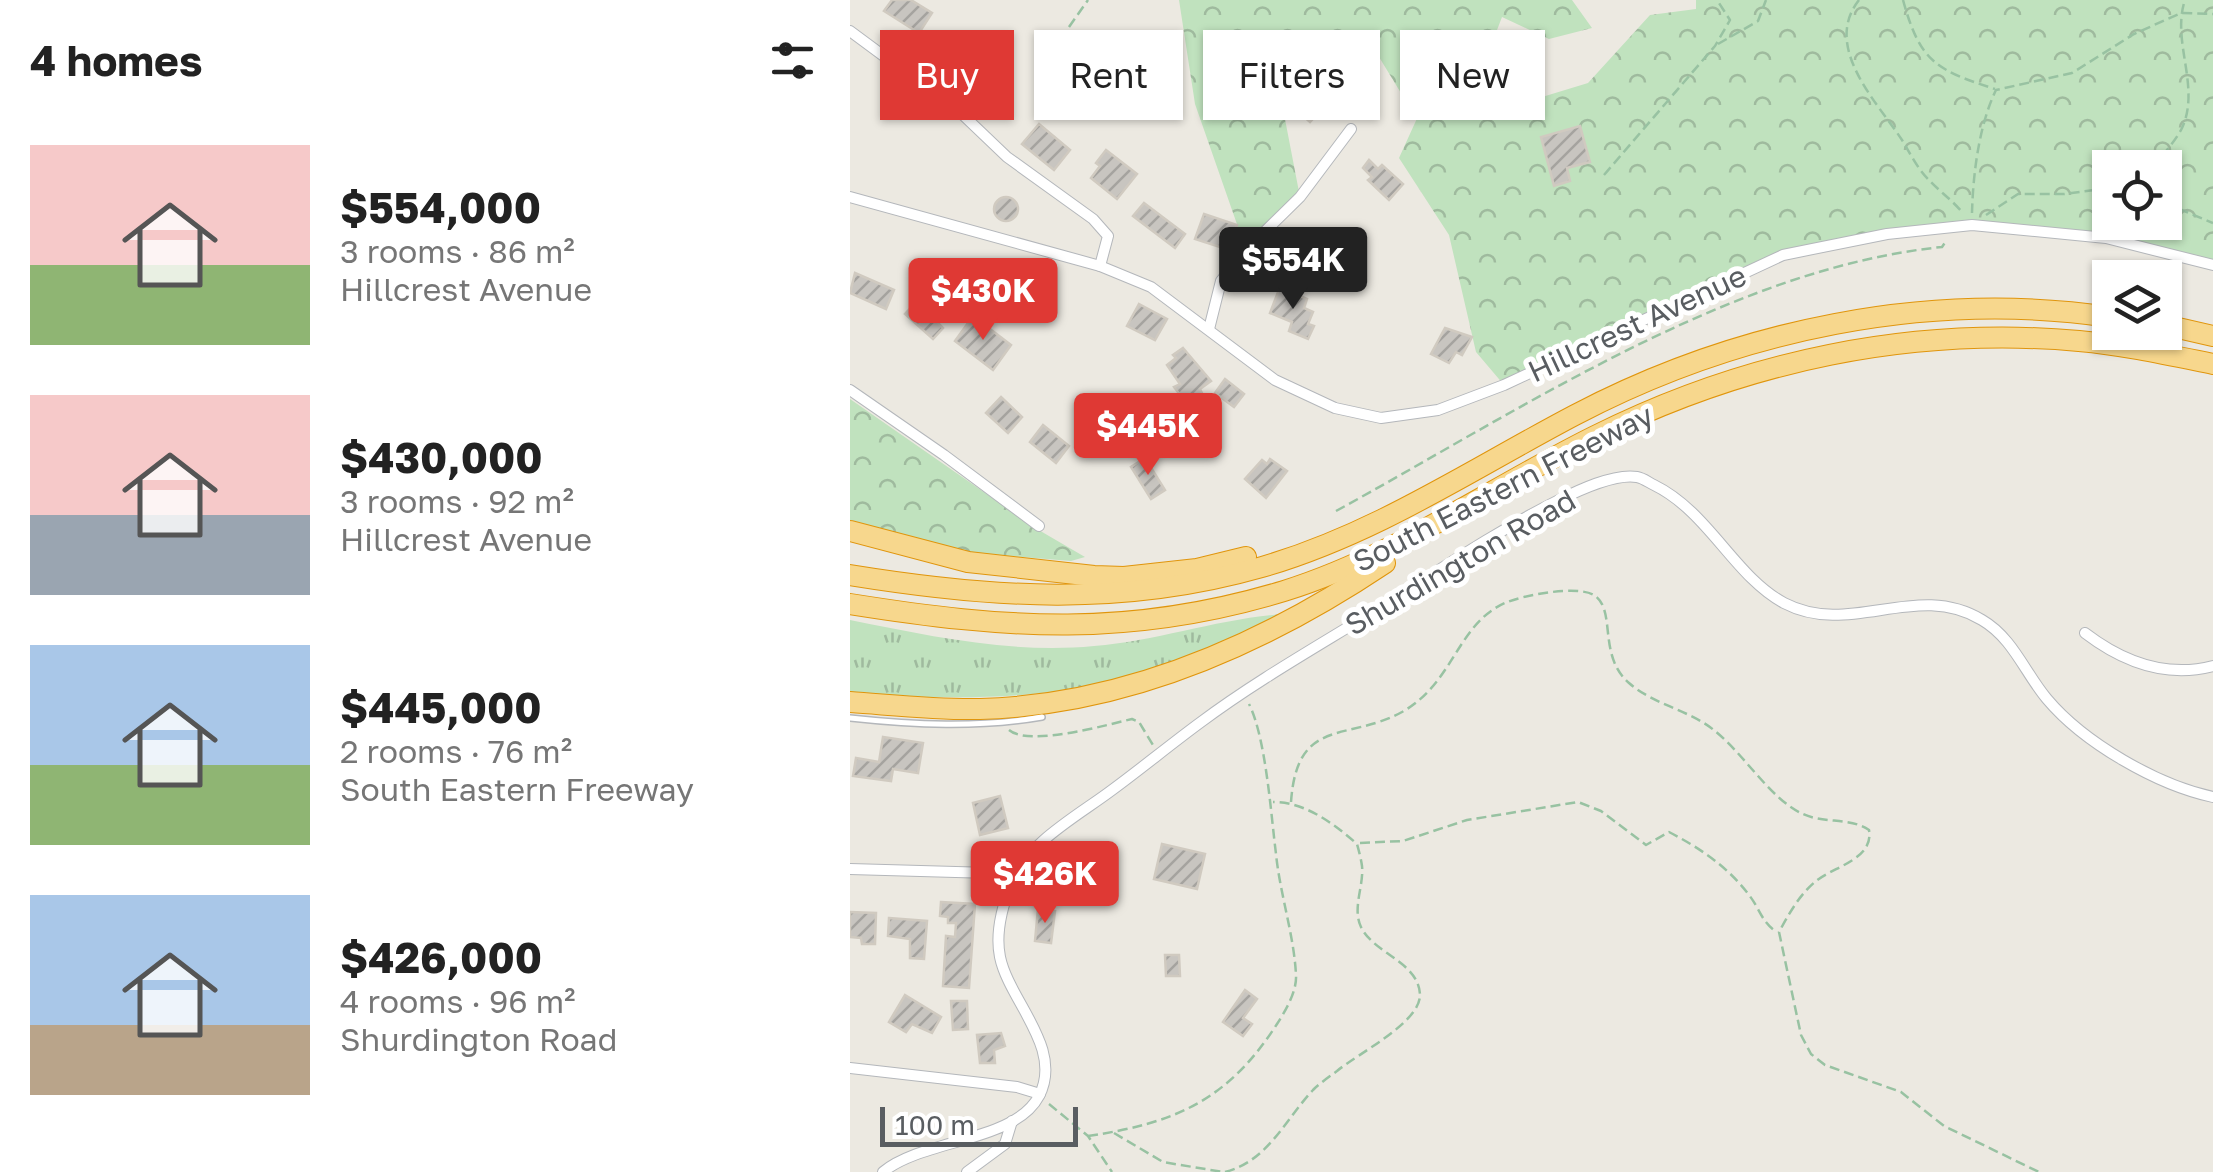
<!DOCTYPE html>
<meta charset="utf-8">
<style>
body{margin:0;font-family:"Golos Text",sans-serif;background:#f6f6f6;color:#222;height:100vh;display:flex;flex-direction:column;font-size:38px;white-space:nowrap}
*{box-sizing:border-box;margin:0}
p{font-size:32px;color:#767676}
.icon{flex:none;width:55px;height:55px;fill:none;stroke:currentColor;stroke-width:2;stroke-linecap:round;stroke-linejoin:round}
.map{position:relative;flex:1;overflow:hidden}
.drawer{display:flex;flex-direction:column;background:#fff;width:850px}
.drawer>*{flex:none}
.top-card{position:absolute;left:30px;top:30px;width:950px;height:90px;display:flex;gap:20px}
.buttons{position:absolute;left:1242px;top:150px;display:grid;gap:20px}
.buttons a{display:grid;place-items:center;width:90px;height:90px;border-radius:0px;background:#fff;box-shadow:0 2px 8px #0004;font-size:50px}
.scale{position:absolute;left:30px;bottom:25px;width:198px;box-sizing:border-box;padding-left:10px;border:5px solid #595d61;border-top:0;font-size:28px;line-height:35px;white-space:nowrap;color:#595d61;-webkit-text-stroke:8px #fff;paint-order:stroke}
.price{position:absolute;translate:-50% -85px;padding:0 22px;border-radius:10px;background:#df3934;color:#fff;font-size:32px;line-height:65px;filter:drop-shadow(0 2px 5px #0008)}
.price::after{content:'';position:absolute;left:50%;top:60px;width:30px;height:22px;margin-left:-15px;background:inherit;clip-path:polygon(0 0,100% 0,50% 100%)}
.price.on{background:#222;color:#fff}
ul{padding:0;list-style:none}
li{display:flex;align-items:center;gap:30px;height:250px;padding:0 30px}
li span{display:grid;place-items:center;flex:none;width:280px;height:200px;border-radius:0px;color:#555}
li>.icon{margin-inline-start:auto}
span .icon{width:120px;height:120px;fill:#fffc;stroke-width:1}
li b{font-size:42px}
h2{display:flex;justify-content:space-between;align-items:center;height:120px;padding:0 30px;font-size:42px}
.tag{padding:0 35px;border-radius:0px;background:#fff;box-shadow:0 2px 8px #0004;font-size:35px;line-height:90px}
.tag.on{background:#df3934;color:#fff}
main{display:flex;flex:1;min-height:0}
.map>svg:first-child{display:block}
.grass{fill:url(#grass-tufts)}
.forest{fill:url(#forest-crowns);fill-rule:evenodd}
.building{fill:url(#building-hatch);stroke:#d0cac0;stroke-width:2.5}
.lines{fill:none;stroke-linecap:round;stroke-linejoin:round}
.lane-casing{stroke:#b4b7bb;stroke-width:8}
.street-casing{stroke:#b4b7bb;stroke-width:12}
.highway-casing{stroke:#e0950c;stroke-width:22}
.path{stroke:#98c2a2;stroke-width:2.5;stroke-dasharray:10 5;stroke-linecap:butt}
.lane{stroke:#fff;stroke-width:5}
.street{stroke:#fff;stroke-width:10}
.highway{stroke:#f7d78d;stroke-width:20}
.labels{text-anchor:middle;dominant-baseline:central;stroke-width:10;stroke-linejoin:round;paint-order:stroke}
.street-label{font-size:30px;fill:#595d61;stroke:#fff}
</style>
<main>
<section class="drawer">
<h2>4 homes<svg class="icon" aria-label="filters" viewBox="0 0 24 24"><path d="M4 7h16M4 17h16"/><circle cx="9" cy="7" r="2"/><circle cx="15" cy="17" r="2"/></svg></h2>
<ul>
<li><span style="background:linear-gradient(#f6c9c9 60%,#8fb573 0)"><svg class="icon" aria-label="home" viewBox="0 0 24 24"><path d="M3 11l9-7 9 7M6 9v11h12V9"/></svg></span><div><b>$554,000</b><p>3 rooms · 86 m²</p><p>Hillcrest Avenue</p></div></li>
<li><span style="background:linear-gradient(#f6c9c9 60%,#9aa5b1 0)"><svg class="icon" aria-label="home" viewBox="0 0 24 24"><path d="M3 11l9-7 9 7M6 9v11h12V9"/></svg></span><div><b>$430,000</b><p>3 rooms · 92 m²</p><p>Hillcrest Avenue</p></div></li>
<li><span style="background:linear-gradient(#a9c7e8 60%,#8fb573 0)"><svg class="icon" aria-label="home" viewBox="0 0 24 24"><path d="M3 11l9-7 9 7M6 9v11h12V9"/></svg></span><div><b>$445,000</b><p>2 rooms · 76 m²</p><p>South Eastern Freeway</p></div></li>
<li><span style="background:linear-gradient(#a9c7e8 65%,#b9a48a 0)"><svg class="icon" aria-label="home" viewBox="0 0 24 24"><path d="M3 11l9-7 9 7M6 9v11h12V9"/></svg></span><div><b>$426,000</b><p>4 rooms · 96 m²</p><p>Shurdington Road</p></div></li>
</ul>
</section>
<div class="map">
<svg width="1363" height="1172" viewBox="0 0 1363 1172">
<defs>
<pattern id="grass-tufts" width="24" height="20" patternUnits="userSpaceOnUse" patternTransform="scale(2.5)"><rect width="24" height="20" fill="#c0e2be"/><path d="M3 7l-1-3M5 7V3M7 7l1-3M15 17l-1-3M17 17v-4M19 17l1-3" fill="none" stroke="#9fba9e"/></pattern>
<pattern id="forest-crowns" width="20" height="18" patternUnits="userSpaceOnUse" patternTransform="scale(2.5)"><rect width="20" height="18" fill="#c0e2be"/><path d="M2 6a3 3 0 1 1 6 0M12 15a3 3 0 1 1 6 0" fill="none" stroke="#9fba9e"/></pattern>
<pattern id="building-hatch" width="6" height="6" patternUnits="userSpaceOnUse" patternTransform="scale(2.5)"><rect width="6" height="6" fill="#c8c5c0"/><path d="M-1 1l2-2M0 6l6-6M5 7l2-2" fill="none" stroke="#a5a39f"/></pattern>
</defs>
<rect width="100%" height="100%" fill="#ece9e1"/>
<!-- grass -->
<path class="grass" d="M434,614C397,631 360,654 322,666C216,701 110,701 0,693V620C80,636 162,654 244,646C308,641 370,618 434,614Z"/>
<!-- forest -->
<g class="forest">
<path d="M329,0H722L742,28L699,39L652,17L626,85L554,98L529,57L462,60L429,88L450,197L396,250L345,104Z"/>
<path d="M846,0H1363V265L1256,238L1112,225L933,255L654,385L626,352L599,235L549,158L569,114H636L738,83L800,15L846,9ZM1260,168H1315V222H1260Z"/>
<path d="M0,399L187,529L235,557L221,561L109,552L0,520Z"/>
</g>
<!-- building -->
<g class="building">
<path d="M42,0H61L82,13L69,33L34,11Z"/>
<path d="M467,86L481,99L460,122L445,109Z"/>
<path d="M189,124L220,150L204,170L172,144Z"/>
<path d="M730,126L740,162L717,168L720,181L704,186L691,137Z"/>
<path d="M256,150L287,174L267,199L241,178L250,166L246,163Z"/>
<path d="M519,160L528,169L532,165L553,184L539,200L518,180L522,177L513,168Z"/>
<circle cx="156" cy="209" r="12"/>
<path d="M294,203L335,234L325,248L283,216Z"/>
<path d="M354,214L387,225L379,250L345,239Z"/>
<path d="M5,273L44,290L36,309L0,293Z"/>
<path d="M430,287L457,299L454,308L463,312L458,324L464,326L458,339L439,331L442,322L420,313Z"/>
<path d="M67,301L93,328L83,339L55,314Z"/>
<path d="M289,304L317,319L305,340L277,326Z"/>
<path d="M123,316L161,345L143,370L105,341Z"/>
<path d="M595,328L622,337L612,355L606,352L599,363L581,354Z"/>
<path d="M333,348L361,381L350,389L353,395L338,405L324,387L330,384L317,365L326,358L323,355Z"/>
<path d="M375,379L394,394L384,407L365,393Z"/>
<path d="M151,397L172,417L158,433L136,413Z"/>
<path d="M193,425L219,446L206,463L180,442Z"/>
<path d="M295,458L315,490L301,499L281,467Z"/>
<path d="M420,459L437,471L416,498L395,479L412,460L417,464Z"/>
<path d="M33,737L73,743L68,773L43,769L41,781L3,776L6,758L29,762Z"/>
<path d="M150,796L158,828L130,835L123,803Z"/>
<path d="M312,844L355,854L347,889L304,879Z"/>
<path d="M91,902L125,904L119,988L93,986L96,936L105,937L106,923H98V917L90,916Z"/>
<path d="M188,909L205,911L201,943L185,941Z"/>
<path d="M0,912L26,913L25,944H12L11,938L0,937Z"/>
<path d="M39,918L77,921L74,959L60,958V939L38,936Z"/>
<path d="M315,955H329L330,976H316Z"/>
<path d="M395,990L407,999L393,1018L402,1024L393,1036L373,1022Z"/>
<path d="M55,995L91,1017L82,1033L62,1024L56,1032L39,1022Z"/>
<path d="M101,1001H117L118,1029L103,1030Z"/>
<path d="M151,1033L155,1046L144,1050L145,1063H130L127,1035Z"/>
</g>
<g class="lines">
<!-- lane casing -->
<g class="lane-casing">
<path id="lane" d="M0,718C64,725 128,728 192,717"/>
</g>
<!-- street casing -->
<g class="street-casing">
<g id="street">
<path d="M0,31L112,114L157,157L243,219L258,236L250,266"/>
<path d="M0,197L250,266L301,287L425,380L485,408L531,418L588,410L654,385L933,255L1037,234L1122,225L1256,238L1363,265"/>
<path d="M359,329L371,281L396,250L450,197L501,129"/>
<path d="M0,390L94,455L189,526"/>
<path d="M1235,633C1273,662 1317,678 1363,666"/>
<path d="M0,869L141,873L162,880"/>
<path d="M0,1068L167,1087L190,1094"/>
<path d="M33,1172C73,1139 165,1142 189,1096C214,1048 159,1001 150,957C145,933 152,907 161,884C176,843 229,815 262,790C292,768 321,744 351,722C410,678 477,641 539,602C594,567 649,530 707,501C727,491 764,473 787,477C793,478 798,482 804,485C859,512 884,576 934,603C1001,638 1066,580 1132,620C1163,638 1175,673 1197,699C1234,743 1307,785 1363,797"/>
<path d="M117,1172L155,1144L162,1121"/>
</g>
</g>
<!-- highway casing -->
<g class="highway-casing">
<g id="highway">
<path d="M1315,325L1363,336"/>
<path d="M0,531L118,562L244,576L274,577L347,569L396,557"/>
<path d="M0,575C142,598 272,607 412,567C526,534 622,469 725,415C887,330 1078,290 1260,317"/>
<path d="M0,604C157,629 279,638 434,591C546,556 640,488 745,436C895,361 1061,326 1229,341C1274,345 1319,355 1363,364"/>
<path d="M0,702C43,705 87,710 130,709C278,705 414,644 535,563"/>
</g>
</g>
<!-- path -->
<g class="path">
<path d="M1009,0C972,47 1027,102 1052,140C1060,153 1067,168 1078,179C1089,191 1101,199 1112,212"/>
<path d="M1053,0C1070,62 1086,70 1145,89"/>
<path d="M219,27L238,0"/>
<path d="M868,44L908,21L916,0"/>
<path d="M1303,168C1312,155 1325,142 1332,128C1351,87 1321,41 1335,0"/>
<path d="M754,175L865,46L880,20L867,0"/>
<path d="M1315,203L1363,223"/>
<path d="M1122,213C1123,174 1129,125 1146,90L1222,73L1284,34L1331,13L1363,14"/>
<path d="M1136,215L1168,194H1214L1260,188"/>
<path d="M486,511C669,411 882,268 1092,247L1096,241"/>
<path d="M159,730C179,747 256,725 282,719L289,722L303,745"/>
<path d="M441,802C447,716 497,742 552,712C604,683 607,624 655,603C673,595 727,585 744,595C767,610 747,655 779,683C804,705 840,710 865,731C894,754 921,800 953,814C975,824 1000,817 1019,830C1024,859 985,866 966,881C949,895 939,914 929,932L951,1035L961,1054L975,1065L1051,1092L1094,1126L1189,1172"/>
<path d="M510,843L553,841L617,820L728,802L751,811L796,845L819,832C850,848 878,867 899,895C910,909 912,923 927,932"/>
<path d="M199,1104L238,1136L262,1172"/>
<path d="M264,1133L313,1162L373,1172"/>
<path d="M238,1136C326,1123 378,1100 427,1024C436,1010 447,991 446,975C444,935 430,894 426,854C421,815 416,738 399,704"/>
<path d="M375,1172C418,1161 435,1120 463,1090C470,1083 479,1077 487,1071C507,1054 570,1023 570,995C569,962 524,954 511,927C502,908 514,886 512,866C511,859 509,851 507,844C483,823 455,802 423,802"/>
</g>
<!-- lane -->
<use href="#lane" class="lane"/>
<!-- street -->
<use href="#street" class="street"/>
<!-- highway -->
<use href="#highway" class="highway"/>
</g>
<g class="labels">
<!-- street labels -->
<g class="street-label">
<text transform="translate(787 323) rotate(-25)">Hillcrest Avenue</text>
<text transform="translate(653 488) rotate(-27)">South Eastern Freeway</text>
<text transform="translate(610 562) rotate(-30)">Shurdington Road</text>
</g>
</g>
</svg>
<div class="buttons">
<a><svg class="icon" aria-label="locate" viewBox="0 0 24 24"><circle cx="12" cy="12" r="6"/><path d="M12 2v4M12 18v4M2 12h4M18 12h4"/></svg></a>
<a><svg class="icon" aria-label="layers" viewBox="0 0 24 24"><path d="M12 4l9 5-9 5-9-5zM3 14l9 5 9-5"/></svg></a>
</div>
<div class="scale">100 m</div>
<b class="price on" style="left:443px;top:312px">$554K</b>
<b class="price" style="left:133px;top:343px">$430K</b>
<b class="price" style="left:298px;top:478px">$445K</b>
<b class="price" style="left:195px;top:926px">$426K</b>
<div class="top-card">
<a class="tag on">Buy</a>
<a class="tag">Rent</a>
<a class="tag">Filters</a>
<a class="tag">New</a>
</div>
</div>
</main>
